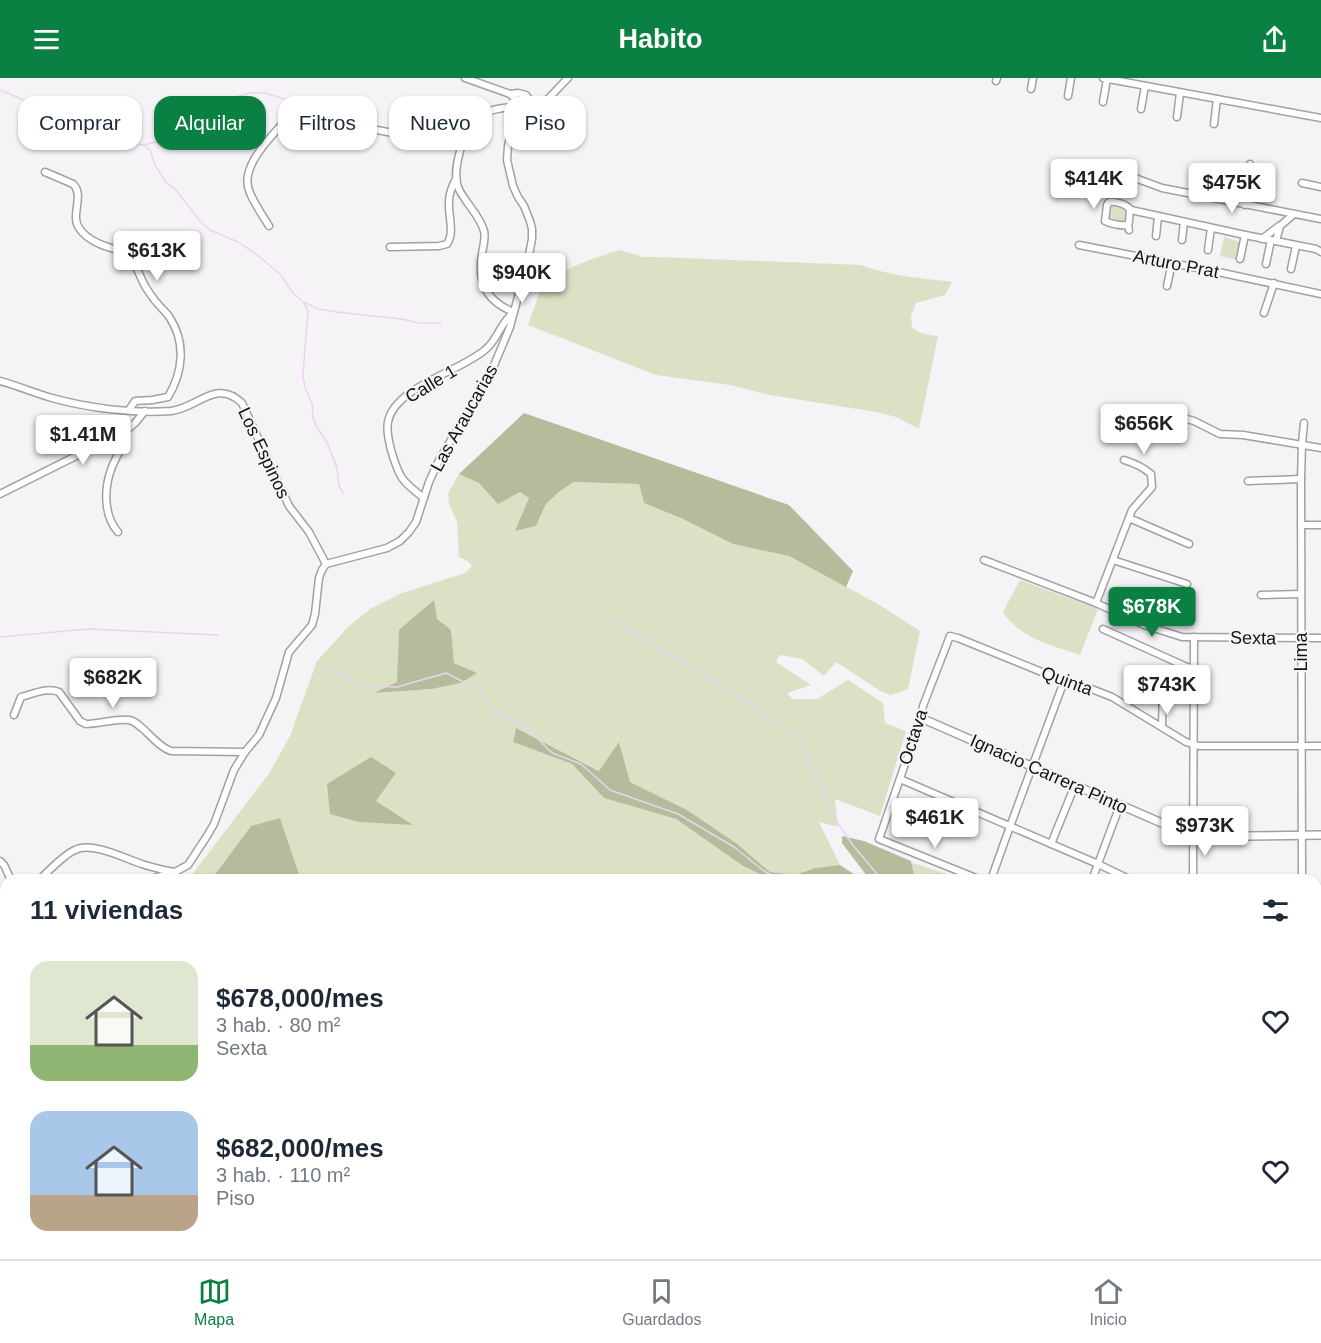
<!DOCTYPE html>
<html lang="es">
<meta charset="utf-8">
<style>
body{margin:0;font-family:Helvetica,sans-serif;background:#f6f6f7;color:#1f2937;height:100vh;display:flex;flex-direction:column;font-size:22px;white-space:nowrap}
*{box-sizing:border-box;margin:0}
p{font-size:20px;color:#747a83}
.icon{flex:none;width:33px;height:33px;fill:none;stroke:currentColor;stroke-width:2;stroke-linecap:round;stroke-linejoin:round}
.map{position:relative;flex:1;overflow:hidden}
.panel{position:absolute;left:0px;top:796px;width:1322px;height:386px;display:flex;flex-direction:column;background:#fff;border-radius:18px 18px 0 0;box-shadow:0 2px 4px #0004}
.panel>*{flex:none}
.banner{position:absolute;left:18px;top:18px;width:600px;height:54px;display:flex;gap:12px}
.price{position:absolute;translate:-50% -51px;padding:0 14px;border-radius:6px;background:#fff;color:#222;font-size:20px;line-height:39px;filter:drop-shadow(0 2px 3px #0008)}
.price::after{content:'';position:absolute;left:50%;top:36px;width:18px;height:14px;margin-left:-9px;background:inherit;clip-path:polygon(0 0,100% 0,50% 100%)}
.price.active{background:#0b8043;color:#fff}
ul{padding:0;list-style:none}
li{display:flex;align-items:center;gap:18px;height:150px;padding:0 30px}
li span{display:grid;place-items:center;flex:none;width:168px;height:120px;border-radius:18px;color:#555}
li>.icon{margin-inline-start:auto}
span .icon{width:72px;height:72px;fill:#fffc;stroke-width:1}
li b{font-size:26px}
h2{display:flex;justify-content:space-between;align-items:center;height:72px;padding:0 30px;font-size:26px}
.pill{padding:0 21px;border-radius:18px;background:#fff;box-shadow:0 2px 4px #0004;font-size:21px;line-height:54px}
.pill.active{background:#0b8043;color:#fff}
header{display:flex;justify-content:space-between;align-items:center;height:78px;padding:0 30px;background:#0b8043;color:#fff;font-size:27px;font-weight:700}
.dock{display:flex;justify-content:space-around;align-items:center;height:84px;border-top:2px solid #e0e1e3;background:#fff;font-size:16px;color:#747a83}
.dock a{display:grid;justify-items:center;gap:3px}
.dock .active{color:#0b8043}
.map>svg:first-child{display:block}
.green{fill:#dbe1c5;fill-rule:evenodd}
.forest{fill:#b5bc9c}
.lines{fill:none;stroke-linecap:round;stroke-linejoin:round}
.stream{stroke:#ebd3ef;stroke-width:1.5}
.minor-casing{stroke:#a39fa3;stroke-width:9}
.tertiary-casing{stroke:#a39fa3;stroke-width:10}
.minor{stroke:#fff;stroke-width:6}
.tertiary{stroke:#fff;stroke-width:7}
.labels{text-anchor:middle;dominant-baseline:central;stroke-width:4.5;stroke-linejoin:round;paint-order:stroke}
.street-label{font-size:18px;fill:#141314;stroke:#f6f3f7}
</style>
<header><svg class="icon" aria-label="menu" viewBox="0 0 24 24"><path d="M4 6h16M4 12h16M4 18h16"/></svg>Habito<svg class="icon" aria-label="share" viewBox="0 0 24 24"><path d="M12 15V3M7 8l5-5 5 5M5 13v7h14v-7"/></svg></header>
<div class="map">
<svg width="1321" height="1181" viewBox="0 0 1321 1181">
<rect width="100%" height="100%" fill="#f6f3f7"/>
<!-- green -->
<g class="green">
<path d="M1110,125L1128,131L1126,144L1107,140Z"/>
<path d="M1224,159L1241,164L1237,182L1220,178Z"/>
<path d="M619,172L643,179H657L861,187C890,198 921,200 952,204L945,217L916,225L911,238L912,250L924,256L938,258L919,351L896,339L876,334L770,317L730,307L656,297L528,247C532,238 540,209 546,204C556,193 603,177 619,172Z"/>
<path d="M459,396L479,405L520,414L529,420L516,453L536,448L546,426L560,413L574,404L639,406L644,425L683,441L733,466L789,478L878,526L920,553L908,611L891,617L882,614L836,584L824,598L802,581L780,577L776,584L811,607L787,615L793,621H817L848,602L883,625L885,645L906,653L880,738L835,721L838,749L819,744L840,787L815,790L795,797L770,794L736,765L687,732L630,704L619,665L600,693L516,650L513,664L572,686L604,720L676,741L743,788L764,798L767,802H301L280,740L251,748L211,802H188L270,694L290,658L317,583L348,549L370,531L402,515L465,495L472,488L468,483L459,479L457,444L449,426L448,415ZM451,552L454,585L476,595L461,605L432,611L376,615L397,604Z"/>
<path d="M1020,502L1098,531L1080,577C1053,568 1019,560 1003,534Z"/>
<path d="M913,785L965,802H900Z"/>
<path d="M828,1176H888L895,1181H825Z"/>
</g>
<!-- forest -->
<g class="forest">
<path d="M524,335L789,427L853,493L846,509L789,478L733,466L683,441L644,425L639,406L574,404L560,413L546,426L536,448L515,453L529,420L520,414L498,426L479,405L459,396Z"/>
<path d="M434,522L437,541L451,552L454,585L477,595L461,605L432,611L374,615L397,604L399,552Z"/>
<path d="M516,650L599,693L619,664L630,704L687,732L736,765L770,794L795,797L815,790L840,787L863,802H767L764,798L743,788L676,741L604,720L572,686L513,664Z"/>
<path d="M371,679L396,695L376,723L413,747L359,744L330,736L327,706Z"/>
<path d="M280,740L301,802H211L251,748Z"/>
<path d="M842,758L864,763L911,783L915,802H870L842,765Z"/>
</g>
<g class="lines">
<!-- stream -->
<g class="stream">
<path d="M0,12L24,22L51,37L98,45L111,61L143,67L150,72L155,87L166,104L176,112L200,143L210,152L238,164L256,176L281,197L293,215L303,224L319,231L337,234L401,241L420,245H441"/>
<path d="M144,67L156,64L165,59L198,30L249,15H266L287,22L343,21L356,23L365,28"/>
<path d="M304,225L308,233L303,297L305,310L312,325L313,340L316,348L327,364L337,390L339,408L343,415"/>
<path d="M604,537L703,596L764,635L799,659L837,744L852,766L882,802"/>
<path d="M0,559L88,551L218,557"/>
<path d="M324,589L366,608L397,609L446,595L481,613L493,631L529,652L552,675L581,686L610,712L678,736L734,769L764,793L781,802"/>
<path d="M0,952L6,949"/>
<path d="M12,1181L14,1176"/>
<path d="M1197,1181L1200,1179L1199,1176"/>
</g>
<!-- minor casing -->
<g class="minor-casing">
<g id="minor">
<path d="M465,0L510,16L516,22L522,25L531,24L539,26"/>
<path d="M1103,0L1321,40"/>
<path d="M996,3L997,0"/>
<path d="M1031,11L1033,0"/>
<path d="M510,16L518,15L526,17L531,24"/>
<path d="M1068,18L1071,0"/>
<path d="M1103,24L1107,1"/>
<path d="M1141,31L1145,8"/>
<path d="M1177,39L1180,15"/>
<path d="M1214,46L1217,21"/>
<path d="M1100,87L1162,110L1321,141"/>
<path d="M45,94L73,106C85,117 70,137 79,150C87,162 101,167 114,171C118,172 123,173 127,175C134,181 140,199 145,208C149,214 153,221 158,226C162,231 167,235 170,240C186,265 183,294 168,319L152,322L135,323L129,332"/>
<path d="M1302,105L1321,109"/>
<path d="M1245,127L1250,86"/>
<path d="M1131,132L1245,157L1316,171L1321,174"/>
<path d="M1128,147C1121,148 1111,146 1105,143L1107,127L1109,124C1115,123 1126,126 1130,131L1129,144L1128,147L1129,152"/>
<path d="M269,148C263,138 255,127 250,115C238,90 270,60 285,43L291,40H296L377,52L404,57L433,64L439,63L454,47L467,39L481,37"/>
<path d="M1156,158L1158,139"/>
<path d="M1262,161L1279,148"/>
<path d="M1182,162L1184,144"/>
<path d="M1276,163L1280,148L1294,136"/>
<path d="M1079,167L1218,194L1321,216"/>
<path d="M390,169L439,168L447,166C455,155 448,137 449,124C449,115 452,108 456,101"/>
<path d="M1208,172L1211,150"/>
<path d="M1240,181L1245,157"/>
<path d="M1266,186L1271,162"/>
<path d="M1291,191L1296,168"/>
<path d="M1167,208L1172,184"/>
<path d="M1264,235L1274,205"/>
<path d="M0,303C18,308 35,315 52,320C88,330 134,336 171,333C198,330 216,300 242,325L289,428L309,454L326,486"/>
<path d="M1148,336H1169L1194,343L1220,356L1243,357L1321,370"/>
<path d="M1248,403L1301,401"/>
<path d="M0,416L126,353L135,345L145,333"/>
<path d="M424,420C401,403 399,399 391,372C389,363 386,353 388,344C394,309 462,293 486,271C498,261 500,245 514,234C487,224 477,204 482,176C483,168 486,160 484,153C480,137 464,124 458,109C454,97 457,84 460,73C474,26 498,29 540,29"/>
<path d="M1129,440L1189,466"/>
<path d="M1301,447H1321"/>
<path d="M118,454C103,437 104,409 112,389C117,376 125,367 126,353"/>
<path d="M984,482L1096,525L1144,547L1182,559L1321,560"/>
<path d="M1113,482L1187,506"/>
<path d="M1261,517L1301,516"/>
<path d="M1096,525L1132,432L1152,409L1151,396C1143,389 1134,385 1124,382"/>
<path d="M1103,551L1187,589L1194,591"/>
<path d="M1153,606L1163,610L1162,649"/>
<path d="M14,637L21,619C33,616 47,609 59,614L80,643L86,646C98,646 118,640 129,642C143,645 155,668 171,673L245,674"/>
<path d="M900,701L1098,786L1131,802"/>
<path d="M1051,766L1075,707"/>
<path d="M0,783L4,787L11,802"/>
<path d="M39,802C49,793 63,777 75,772C92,763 126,781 142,786C153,790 164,792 174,794"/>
<path d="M147,802L175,794L188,787L207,758L214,746L234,692L245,674L259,657L276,620L289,574L312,547L315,536L319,500L322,492L326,486L387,470L400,463L409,454L416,444L429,404L439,382L490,297L510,249L529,177L532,161V151L530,143L524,128L518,119L513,108L507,82L508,68L510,60L515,54L524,46L568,0"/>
<path d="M981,802L879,761L921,640L923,628L950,558L958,560L1064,603L1089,610L1112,619L1186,664L1199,668H1321"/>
<path d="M991,802C1014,735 1040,669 1064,603"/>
<path d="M1092,802L1120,727"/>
<path d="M1193,802L1194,559"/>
<path d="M1302,802L1301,401L1302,366L1304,345"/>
<path d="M0,835L6,831"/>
<path d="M1316,863H1321"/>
<path d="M1316,944L1321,946"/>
<path d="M1317,992L1321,993"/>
<path d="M0,1052L6,1053"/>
<path d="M1316,1069L1321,1070"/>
<path d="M0,1136L6,1141"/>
<path d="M897,1176L905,1181"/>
<path d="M1237,1176L1252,1181"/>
<path d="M41,1181L42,1176"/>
<path d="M1031,1181L1033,1176"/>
<path d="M1102,1181L1104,1176"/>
<path d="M1137,1181L1139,1176"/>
<path d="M1224,1181L1226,1176"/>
<path d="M1304,1181L1306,1176"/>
</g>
</g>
<!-- tertiary casing -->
<g class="tertiary-casing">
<path id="tertiary" d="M921,640L1180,753L1193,757L1247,758L1321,757"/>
</g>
<!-- minor -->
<use href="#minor" class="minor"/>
<!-- tertiary -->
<use href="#tertiary" class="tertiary"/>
</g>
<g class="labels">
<!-- street labels -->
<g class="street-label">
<text transform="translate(1176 186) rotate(11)">Arturo Prat</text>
<text transform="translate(431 306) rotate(-31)">Calle 1</text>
<text transform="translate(464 340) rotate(-61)">Las Araucarias</text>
<text transform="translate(264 375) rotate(65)">Los Espinos</text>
<text transform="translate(1253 560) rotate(1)">Sexta</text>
<text transform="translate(1301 574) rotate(-90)">Lima</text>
<text transform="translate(1067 603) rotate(20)">Quinta</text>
<text transform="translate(913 659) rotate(-72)">Octava</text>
<text transform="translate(1049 696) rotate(24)">Ignacio Carrera Pinto</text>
</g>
</g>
</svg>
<b class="price" style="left:1094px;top:132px">$414K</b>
<b class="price" style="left:1232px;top:136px">$475K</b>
<b class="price" style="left:157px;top:204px">$613K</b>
<b class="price" style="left:522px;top:226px">$940K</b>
<b class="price" style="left:1144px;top:377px">$656K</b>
<b class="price" style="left:83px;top:388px">$1.41M</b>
<b class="price active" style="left:1152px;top:560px">$678K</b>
<b class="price" style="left:113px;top:631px">$682K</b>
<b class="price" style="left:1167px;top:638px">$743K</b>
<b class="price" style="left:935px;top:771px">$461K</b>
<b class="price" style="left:1205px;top:779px">$973K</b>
<div class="banner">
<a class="pill">Comprar</a>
<a class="pill active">Alquilar</a>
<a class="pill">Filtros</a>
<a class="pill">Nuevo</a>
<a class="pill">Piso</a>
</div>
<section class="panel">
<h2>11 viviendas<svg class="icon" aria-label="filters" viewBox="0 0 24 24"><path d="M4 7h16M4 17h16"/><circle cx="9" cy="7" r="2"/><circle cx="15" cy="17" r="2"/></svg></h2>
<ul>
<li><span style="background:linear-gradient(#dfe7d0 70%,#8fb573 0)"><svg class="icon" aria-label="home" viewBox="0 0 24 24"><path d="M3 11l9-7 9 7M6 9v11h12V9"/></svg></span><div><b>$678,000/mes</b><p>3 hab. · 80 m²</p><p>Sexta</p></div><svg class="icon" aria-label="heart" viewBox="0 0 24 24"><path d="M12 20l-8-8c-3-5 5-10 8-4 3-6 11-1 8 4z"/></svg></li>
<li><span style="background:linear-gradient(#a9c7e8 70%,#b9a48a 0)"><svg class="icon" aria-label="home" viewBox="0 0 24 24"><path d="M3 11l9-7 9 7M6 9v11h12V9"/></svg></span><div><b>$682,000/mes</b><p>3 hab. · 110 m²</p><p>Piso</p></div><svg class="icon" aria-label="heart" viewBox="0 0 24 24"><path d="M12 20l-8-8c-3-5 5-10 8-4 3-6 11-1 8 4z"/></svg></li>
</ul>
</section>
</div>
<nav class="dock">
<a class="active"><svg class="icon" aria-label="map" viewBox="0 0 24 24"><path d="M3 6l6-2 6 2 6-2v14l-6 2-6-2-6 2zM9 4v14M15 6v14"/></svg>Mapa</a>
<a><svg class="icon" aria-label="saved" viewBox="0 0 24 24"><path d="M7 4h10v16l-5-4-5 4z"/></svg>Guardados</a>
<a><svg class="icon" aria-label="home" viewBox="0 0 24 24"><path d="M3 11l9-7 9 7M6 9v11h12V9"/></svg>Inicio</a>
</nav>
